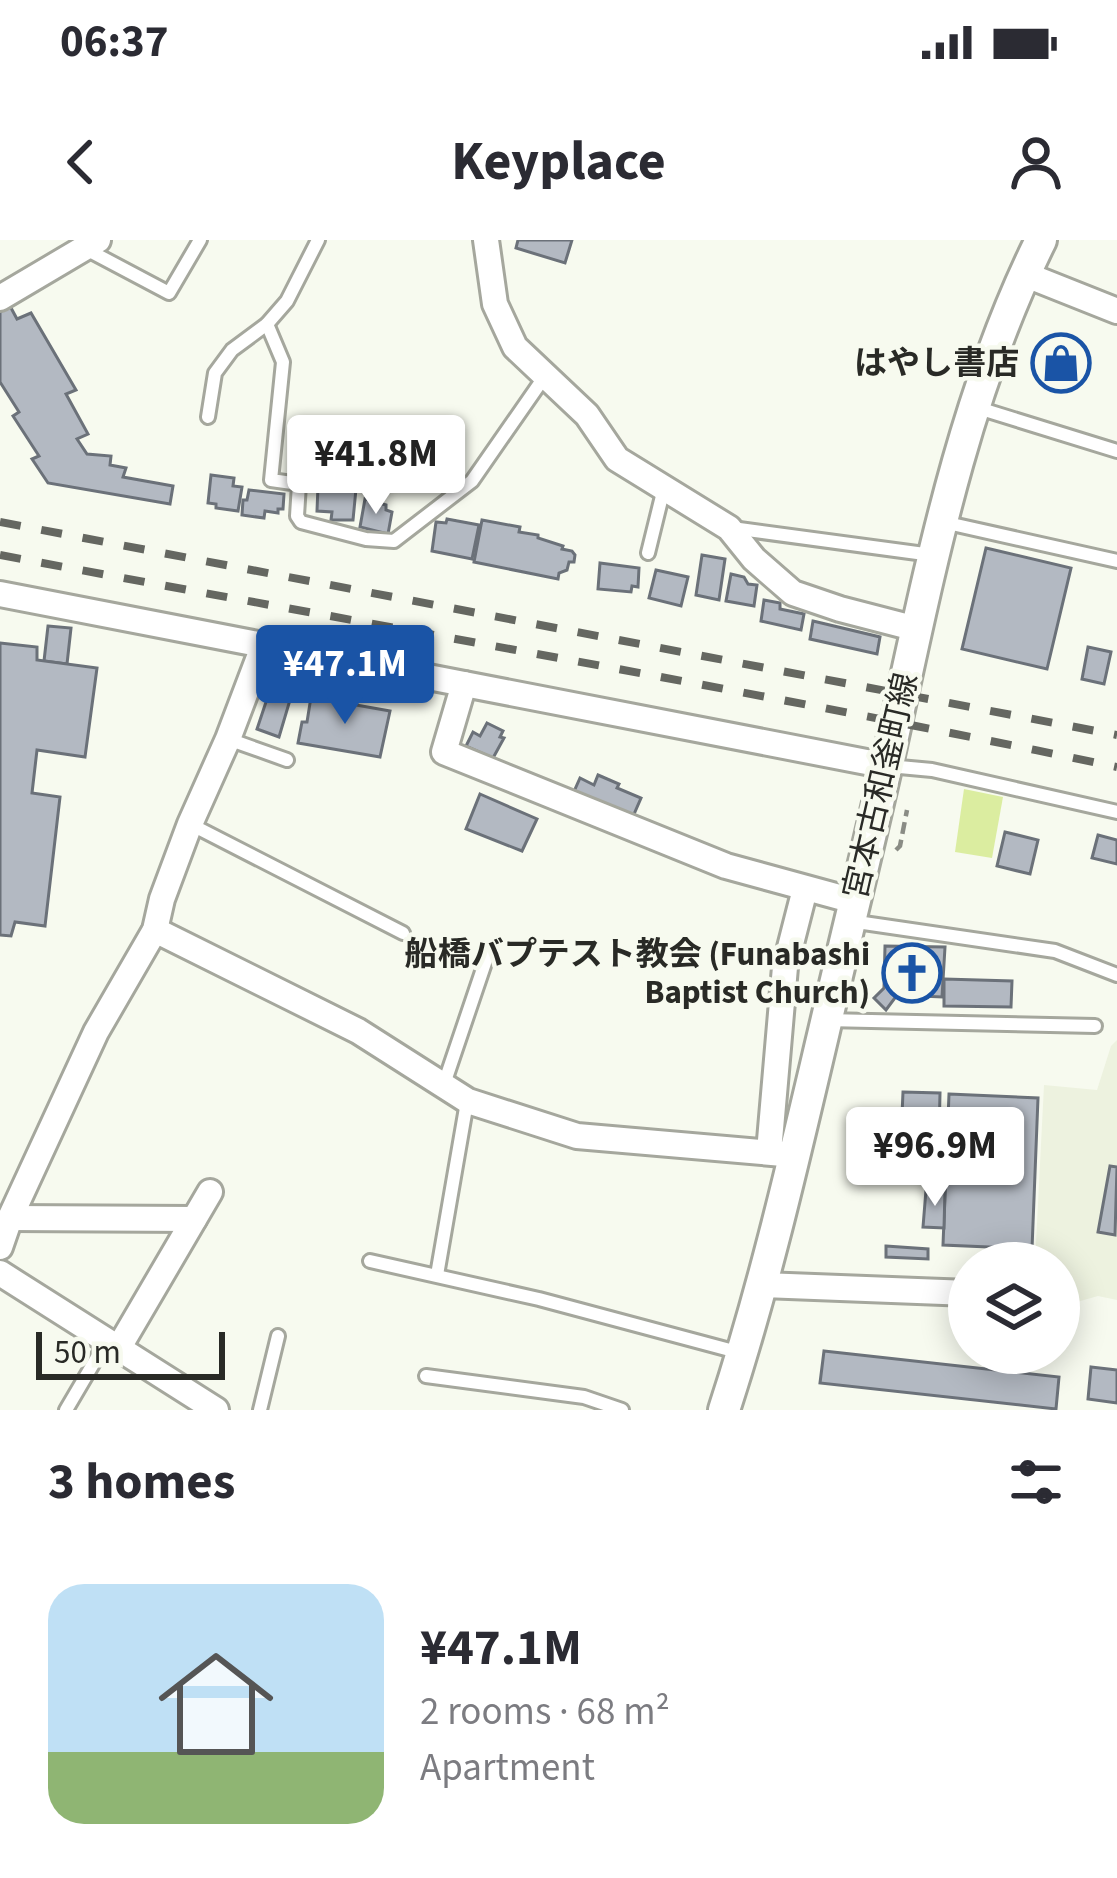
<!DOCTYPE html>
<meta charset="utf-8">
<style>
body{margin:0;font-family:"Source Sans 3","Noto Sans JP",sans-serif;background:#f7f7f7;color:#2b2b33;height:100vh;display:flex;flex-direction:column;font-size:45px;white-space:nowrap}
*{box-sizing:border-box;margin:0}
p{font-size:39px;color:#7c7c81}
.icon{flex:none;width:66px;height:66px;fill:none;stroke:currentColor;stroke-width:2;stroke-linecap:round;stroke-linejoin:round}
.map{position:relative;height:1170px;overflow:hidden}
.details{display:flex;flex-direction:column;background:#fff;flex:1}
.details>*{flex:none}
.tools{position:absolute;left:948px;top:1002px;display:grid;gap:24px}
.tools a{display:grid;place-items:center;width:132px;height:132px;border-radius:50%;background:#fff;box-shadow:0 6px 30px #0003;font-size:60px}
.scale{position:absolute;left:36px;bottom:30px;width:189px;box-sizing:border-box;padding-left:12px;border:6px solid #292a26;border-top:0;font-size:33px;line-height:42px;white-space:nowrap;color:#292a26;-webkit-text-stroke:9px #f7faef;paint-order:stroke}
.price{position:absolute;translate:-50% -102px;padding:0 27px;border-radius:12px;background:#fff;color:#222;font-size:39px;line-height:78px;filter:drop-shadow(0 3px 6px #0008)}
.price::after{content:'';position:absolute;left:50%;top:72px;width:36px;height:27px;margin-left:-18px;background:inherit;clip-path:polygon(0 0,100% 0,50% 100%)}
.price.current{background:#1a54a6;color:#fff}
ul{padding:0;list-style:none}
li{display:flex;align-items:center;gap:36px;height:300px;padding:0 48px}
li+li{border-top:3px solid #e1e1e2}
li span{display:grid;place-items:center;flex:none;width:336px;height:240px;border-radius:36px;color:#555}
li>.icon{margin-inline-start:auto}
span .icon{width:144px;height:144px;fill:#fffc;stroke-width:1}
li b{font-size:51px}
h2{display:flex;justify-content:space-between;align-items:center;height:144px;padding:0 48px;font-size:51px}
.status{display:flex;justify-content:space-between;align-items:center;height:84px;padding:0 60px;background:#fff;direction:ltr}
.status svg{height:33px;fill:currentColor}
header{display:flex;justify-content:space-between;align-items:center;height:156px;padding:0 48px;background:#fff;font-size:54px;font-weight:700}
.map>svg:first-child{display:block}
.built{fill:#edf2df}
.green{fill:#dbeda0}
.building{fill:#b3b9c2;stroke:#6b7179;stroke-width:3}
.lines{fill:none;stroke-linecap:round;stroke-linejoin:round}
.service-casing{stroke:#a5a79d;stroke-width:18}
.minor-casing{stroke:#a5a79d;stroke-width:30}
.tertiary-casing{stroke:#a5a79d;stroke-width:36}
.path{stroke:#8a8c85;stroke-width:4.5;stroke-dasharray:12 6;stroke-linecap:butt}
.service{stroke:#fff;stroke-width:12}
.minor{stroke:#fff;stroke-width:24}
.tertiary{stroke:#fff;stroke-width:30}
.rail{stroke:#656761;stroke-width:8;stroke-dasharray:21 21;stroke-linecap:butt}
.labels{text-anchor:middle;dominant-baseline:central;stroke-width:9;stroke-linejoin:round;paint-order:stroke}
.poi-label{font-size:33px;font-weight:bold;fill:#292a26;stroke:#f7faef;text-anchor:end}
.street-label{font-size:33px;fill:#292a26;stroke:#f7faef}
</style>
<div class="status"><b>06:37</b><svg viewBox="0 0 49 12"><path d="M0 12V9h3v3zM5 12V6h3v6zM10 12V3h3v9zM15 12V0h3v12zM26 1h20v11H26zM47 4h2v5h-2z"/></svg></div>
<header><svg class="icon" aria-label="back" viewBox="0 0 24 24"><path d="M15 5l-7 7 7 7"/></svg>Keyplace<svg class="icon" aria-label="person" viewBox="0 0 24 24"><circle cx="12" cy="8" r="4"/><path d="M4 21q1-7 8-7t8 7"/></svg></header>
<div class="map">
<svg width="1117" height="1170" viewBox="0 0 1117 1170">
<rect width="100%" height="100%" fill="#f7faef"/>
<!-- built -->
<path class="built" d="M1117,800V1060L1098,1056L1059,1067V1023H1035L1044,845L1097,850L1111,806Z"/>
<!-- green -->
<path class="green" d="M964,549L1003,557L992,618L955,612Z"/>
<!-- building -->
<g class="building">
<path d="M518,0H572L565,23L516,8Z"/>
<path d="M10,66L17,79L31,73L76,150L66,154L88,194L77,199L87,214L111,216L110,225L126,228L123,237L173,246L170,264L48,243L32,219L39,216L13,176L19,172L0,142V72Z"/>
<path d="M211,235L234,238L233,246L242,247L238,271L216,268V264L208,263Z"/>
<path d="M318,246L356,249L353,280H331L332,272L317,271Z"/>
<path d="M249,250L284,254L283,269H278V273L265,271L264,278L242,275L243,260H247Z"/>
<path d="M365,259L386,265V270L392,272L388,294L360,287Z"/>
<path d="M447,279L479,285L472,319L432,311L436,282L446,283Z"/>
<path d="M482,280L520,287L519,292L538,295V298L563,306L562,309L572,311L575,315L574,322H569L567,330L559,333L558,339L474,322Z"/>
<path d="M986,308L1071,328L1047,429L962,409Z"/>
<path d="M702,315L725,319L719,360L696,355Z"/>
<path d="M600,323L639,328L638,347L632,346L631,352L598,349Z"/>
<path d="M656,330L688,337L681,366L649,358Z"/>
<path d="M731,334L744,337L748,344L757,345L754,366L726,361Z"/>
<path d="M764,360L780,363V369L804,374L801,390L761,381Z"/>
<path d="M813,381L880,397L877,414L810,399Z"/>
<path d="M48,386L71,388L67,424L44,421Z"/>
<path d="M0,403L37,407V420L97,428L85,517L37,510L32,553L60,557L45,686L15,682L11,696L0,695Z"/>
<path d="M1088,407L1111,412L1104,444L1082,439Z"/>
<path d="M269,453L290,460L279,497L257,489Z"/>
<path d="M311,457L390,471L380,517L298,503L302,482H307Z"/>
<path d="M487,483L503,491L500,497L504,498L493,518L466,506L473,492L480,496Z"/>
<path d="M598,535L619,544L617,548L641,558L631,581L572,556L580,538L594,545Z"/>
<path d="M480,554L537,579L522,611L466,589Z"/>
<path d="M1005,592L1038,600L1030,634L997,626Z"/>
<path d="M1098,595L1117,600V624L1092,618Z"/>
<path d="M885,706L945,707L942,757L897,755L886,770L874,758L884,748Z"/>
<path d="M944,739L1012,741L1011,767L944,766Z"/>
<path d="M903,852L940,853L939,899L901,898Z"/>
<path d="M949,854L1038,858L1032,1009L943,1005Z"/>
<path d="M1110,926L1117,927L1115,995L1098,992Z"/>
<path d="M926,950H945L944,988L923,987Z"/>
<path d="M886,1006L928,1009V1019L886,1017Z"/>
<path d="M824,1111L1059,1137L1056,1169L820,1143Z"/>
<path d="M1091,1127L1117,1130V1163L1088,1159Z"/>
</g>
<g class="lines">
<!-- service casing -->
<g class="service-casing">
<g id="service">
<path d="M84,8L169,53L200,0"/>
<path d="M267,84L283,122L271,240L299,244L297,276L301,282L366,299L394,301L472,241L545,136"/>
<path d="M975,167L1117,211"/>
<path d="M208,177L215,133L232,110L267,84L287,61L318,0"/>
<path d="M943,282L1117,321"/>
<path d="M732,288L932,315"/>
<path d="M648,313L664,248"/>
<path d="M228,499L287,520"/>
<path d="M889,526L932,530L1117,572"/>
<path d="M190,584L403,693"/>
<path d="M850,681L1055,711L1117,735"/>
<path d="M826,780L1095,786"/>
<path d="M443,847L488,714"/>
<path d="M370,1021L539,1059L741,1113"/>
<path d="M437,1035L467,862"/>
<path d="M426,1136L584,1157L622,1170"/>
<path d="M66,1170L106,1102"/>
<path d="M260,1170L278,1096"/>
</g>
</g>
<!-- minor casing -->
<g class="minor-casing">
<g id="minor">
<path d="M486,0L495,64L515,107L587,175L617,219L729,288L754,319L793,353L840,369L917,389"/>
<path d="M1024,34L1117,71"/>
<path d="M0,58L98,0"/>
<path d="M0,354L887,526"/>
<path d="M464,444L444,512L726,626L854,661"/>
<path d="M155,690L358,791L468,861L577,896L795,915"/>
<path d="M769,912L785,727L805,649"/>
<path d="M10,978L194,979"/>
<path d="M0,1007L10,978L96,792L155,690L162,659L190,584L228,499L264,404"/>
<path d="M0,1033L216,1170"/>
<path d="M763,1045L969,1053"/>
<path d="M118,1109L210,952"/>
</g>
</g>
<!-- tertiary casing -->
<g class="tertiary-casing">
<path id="tertiary" d="M724,1170C765,1045 794,918 824,791C846,696 870,601 891,506C929,334 962,159 1041,0"/>
</g>
<!-- path -->
<path class="path" d="M896,610L900,606L907,570"/>
<!-- service -->
<use href="#service" class="service"/>
<!-- minor -->
<use href="#minor" class="minor"/>
<!-- tertiary -->
<use href="#tertiary" class="tertiary"/>
<!-- rail -->
<g class="rail">
<path d="M0,282L1117,495"/>
<path d="M0,315C372,385 746,449 1117,527"/>
</g>
</g>
<!-- icons -->
<defs>
<g id="shop-ring" transform="scale(3)"><circle r="9.5" fill="#f7faef" stroke="#1a54a6" stroke-width="1.5"/><path d="M-5-2.5h2.3a2.7 3.5 0 0 1 5.4 0H5L5.5 6h-11ZM-1.5-2.5h3a1.5 2.3 0 0 0-3 0Z" fill="#1a54a6"/></g>
<g id="church-ring" transform="scale(3)"><circle r="9.5" fill="#f7faef" stroke="#1a54a6" stroke-width="1.5"/><path d="M-1.2-6h2.4v3.5h3.3v2.4h-3.3V6h-2.4V-.1h-3.3v-2.4h3.3Z" fill="#1a54a6"/></g>
</defs>
<g fill-rule="evenodd">
<use href="#shop-ring" x="1061" y="123"/>
<use href="#church-ring" x="912" y="733"/>
</g>
<g class="labels">
<!-- poi labels -->
<g class="poi-label">
<text x="1019" y="123">はやし書店</text>
<text x="870" y="714">船橋バプテスト教会 (Funabashi<tspan x="870" dy="38">Baptist Church)</tspan></text>
</g>
<!-- street labels -->
<g class="street-label">
<text transform="translate(881 546) rotate(-77)">宮本古和釜町線</text>
</g>
</g>
</svg>
<div class="tools">
<a><svg class="icon" aria-label="layers" viewBox="0 0 24 24"><path d="M12 4l9 5-9 5-9-5zM3 14l9 5 9-5"/></svg></a>
</div>
<div class="scale">50 m</div>
<b class="price" style="left:376px;top:277px">¥41.8M</b>
<b class="price current" style="left:345px;top:487px">¥47.1M</b>
<b class="price" style="left:935px;top:969px">¥96.9M</b>
</div>
<section class="details">
<h2>3 homes<svg class="icon" aria-label="filters" viewBox="0 0 24 24"><path d="M4 7h16M4 17h16"/><circle cx="9" cy="7" r="2"/><circle cx="15" cy="17" r="2"/></svg></h2>
<ul>
<li><span style="background:linear-gradient(#bfe0f5 70%,#8fb573 0)"><svg class="icon" aria-label="home" viewBox="0 0 24 24"><path d="M3 11l9-7 9 7M6 9v11h12V9"/></svg></span><div><b>¥47.1M</b><p>2 rooms · 68 m²</p><p>Apartment</p></div></li>
</ul>
</section>
